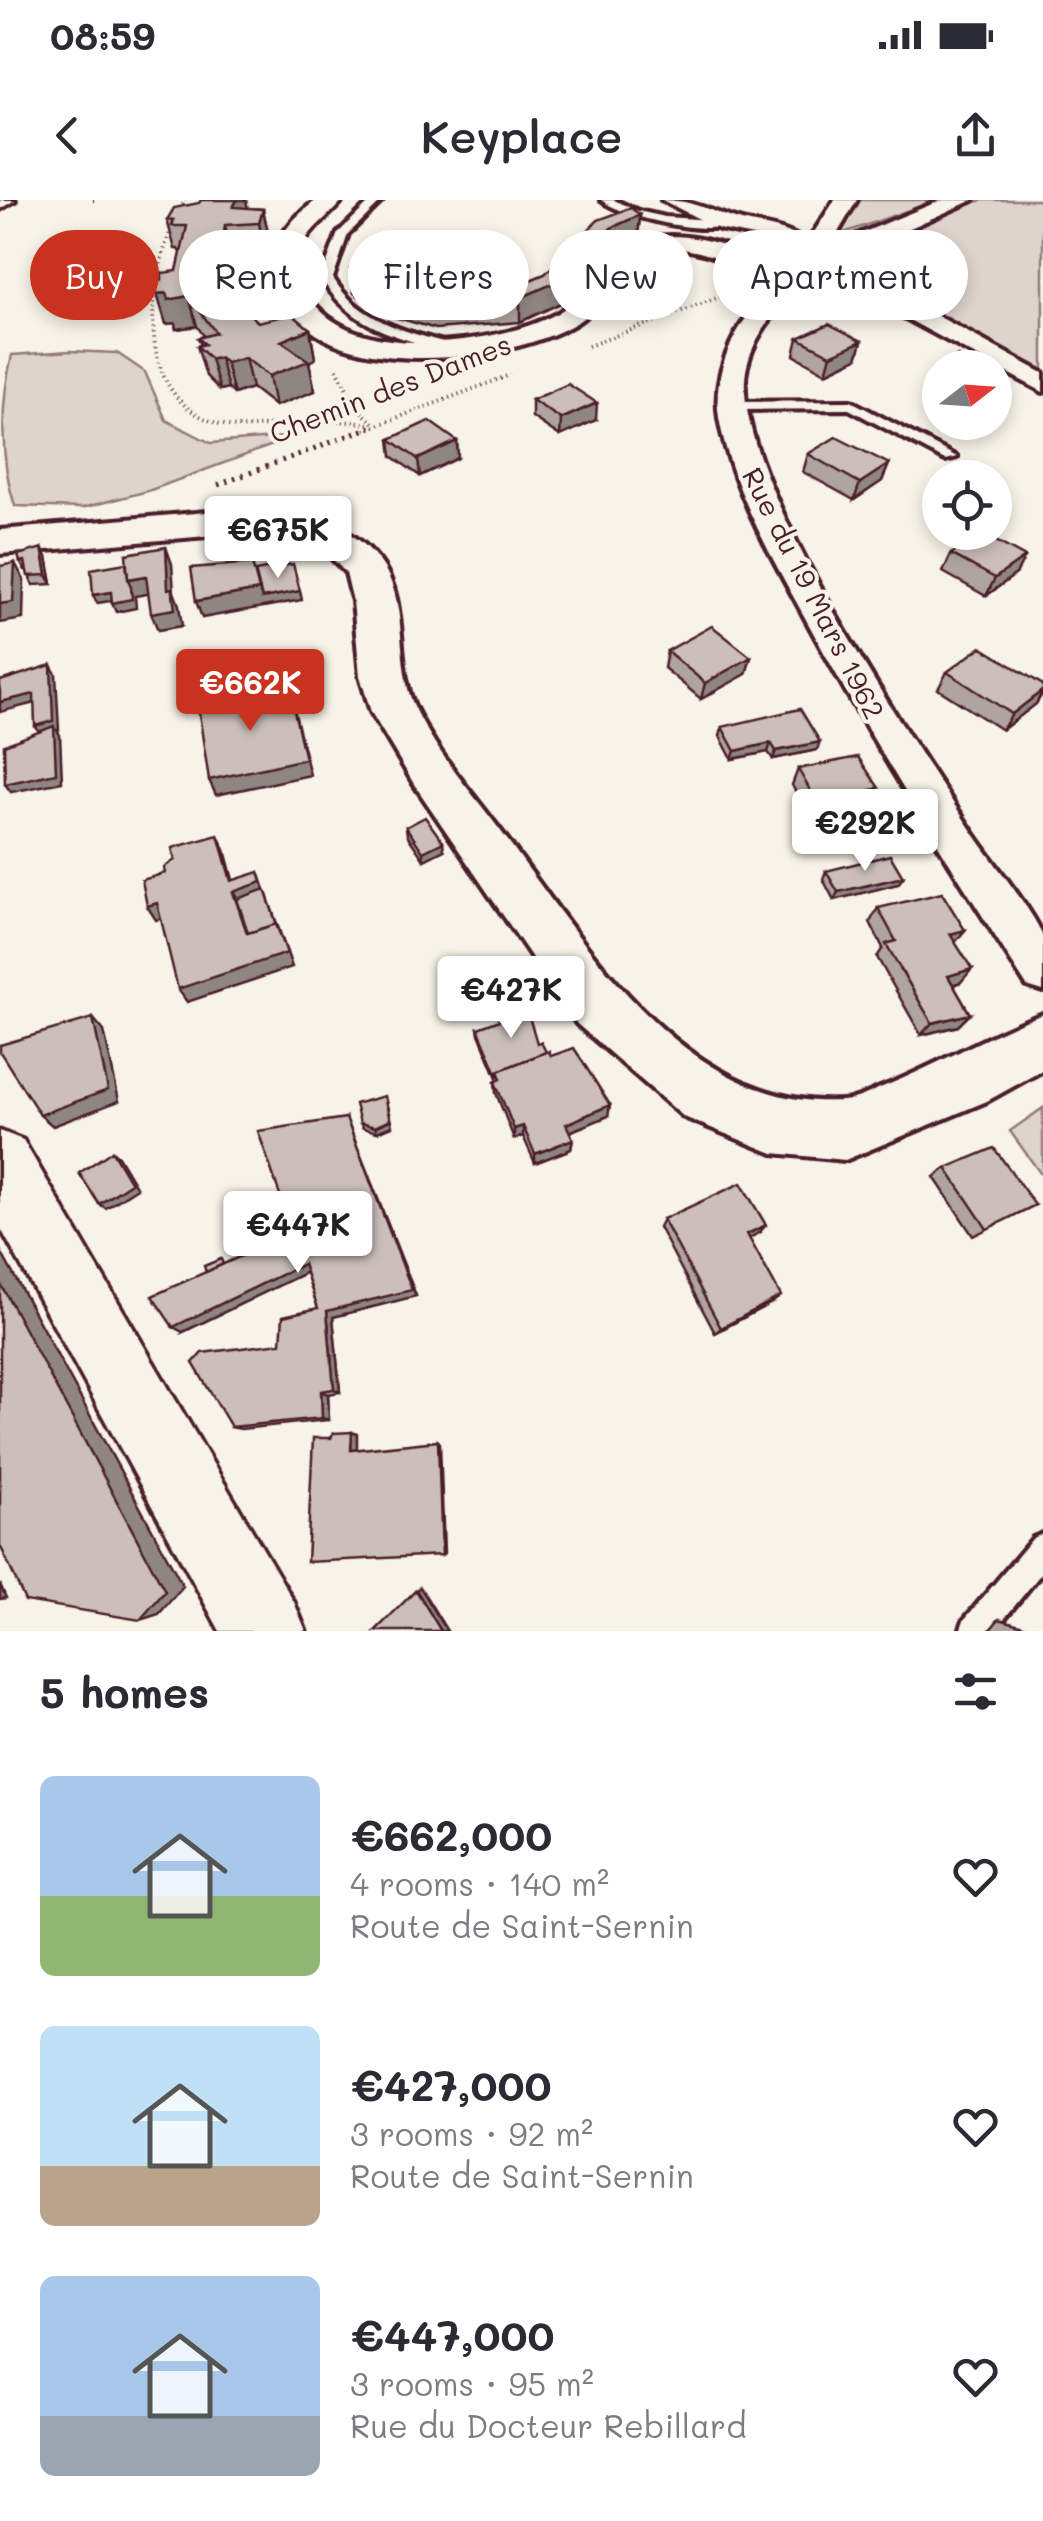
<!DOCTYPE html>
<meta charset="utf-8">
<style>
body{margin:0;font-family:Mali,sans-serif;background:#f7f7f7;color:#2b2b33;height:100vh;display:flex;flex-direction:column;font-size:38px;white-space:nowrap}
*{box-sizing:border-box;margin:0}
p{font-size:32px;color:#7c7c81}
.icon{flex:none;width:55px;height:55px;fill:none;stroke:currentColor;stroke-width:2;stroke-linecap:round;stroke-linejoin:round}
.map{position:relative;height:1431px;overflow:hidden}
.sheet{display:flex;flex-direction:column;background:#fff;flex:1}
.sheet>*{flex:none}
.hud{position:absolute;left:30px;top:30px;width:985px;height:90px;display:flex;gap:20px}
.needle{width:65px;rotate:73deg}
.buttons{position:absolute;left:922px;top:150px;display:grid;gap:20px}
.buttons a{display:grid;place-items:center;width:90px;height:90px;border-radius:50%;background:#fff;box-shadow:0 5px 15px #0003;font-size:50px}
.price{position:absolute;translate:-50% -85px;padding:0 22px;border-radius:10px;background:#fff;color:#222;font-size:32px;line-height:65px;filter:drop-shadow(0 2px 5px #0008)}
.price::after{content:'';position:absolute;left:50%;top:60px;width:30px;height:22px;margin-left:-15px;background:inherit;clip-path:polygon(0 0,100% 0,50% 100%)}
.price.on{background:#c8321e;color:#fff}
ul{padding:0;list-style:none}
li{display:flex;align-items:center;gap:30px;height:250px;padding:0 40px}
li span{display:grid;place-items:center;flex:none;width:280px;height:200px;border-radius:15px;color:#555}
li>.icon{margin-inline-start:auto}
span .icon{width:120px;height:120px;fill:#fffc;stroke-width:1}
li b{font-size:42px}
h2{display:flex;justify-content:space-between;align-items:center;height:120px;padding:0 40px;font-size:42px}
.tag{padding:0 35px;border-radius:45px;background:#fff;box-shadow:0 5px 15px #0003;font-size:35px;line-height:90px}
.tag.on{background:#c8321e;color:#fff}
.status{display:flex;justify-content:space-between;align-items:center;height:70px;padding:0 50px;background:#fff;direction:ltr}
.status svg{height:28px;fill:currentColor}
header{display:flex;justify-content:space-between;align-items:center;height:130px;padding:0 40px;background:#fff;font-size:45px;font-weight:600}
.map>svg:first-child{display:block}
.green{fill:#ded4cc;stroke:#947a7c;stroke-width:2.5}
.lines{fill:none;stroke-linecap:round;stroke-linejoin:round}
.service-casing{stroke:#4a1f2b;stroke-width:8}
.minor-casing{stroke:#4a1f2b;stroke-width:8}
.tertiary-casing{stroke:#4a1f2b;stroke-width:8}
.secondary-casing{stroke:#4a1f2b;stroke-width:7}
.path-far1{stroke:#4a1f2b;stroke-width:4;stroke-dasharray:1 4;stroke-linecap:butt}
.path{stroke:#4a1f2b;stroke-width:5;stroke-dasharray:2.5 6;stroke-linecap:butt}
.service{fill:#f7f3e8;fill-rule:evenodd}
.minor{fill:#f7f3e8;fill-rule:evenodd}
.tertiary{fill:#f7f3e8;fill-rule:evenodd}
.secondary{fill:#f7f3e8;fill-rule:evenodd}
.wall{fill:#afa49f;stroke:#4a1f2b;stroke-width:2.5}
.shaded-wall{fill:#8f8682;stroke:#4a1f2b;stroke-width:2.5}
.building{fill:#ccbfb9;stroke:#4a1f2b;stroke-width:2.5}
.labels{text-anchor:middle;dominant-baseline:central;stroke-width:8;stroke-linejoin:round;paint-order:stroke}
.far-street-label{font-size:28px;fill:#4a1f2b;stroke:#f7f3e8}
</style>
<div class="status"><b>08:59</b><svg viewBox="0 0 49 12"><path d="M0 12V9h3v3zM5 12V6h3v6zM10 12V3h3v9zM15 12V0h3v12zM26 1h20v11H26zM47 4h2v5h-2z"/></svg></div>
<header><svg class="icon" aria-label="back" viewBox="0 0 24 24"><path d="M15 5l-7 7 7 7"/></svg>Keyplace<svg class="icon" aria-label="share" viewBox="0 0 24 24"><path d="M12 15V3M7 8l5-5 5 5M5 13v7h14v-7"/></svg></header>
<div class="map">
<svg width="1043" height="1431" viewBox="0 0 1043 1431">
<rect width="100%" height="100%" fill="#f7f3e8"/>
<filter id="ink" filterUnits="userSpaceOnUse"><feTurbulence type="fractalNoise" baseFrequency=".01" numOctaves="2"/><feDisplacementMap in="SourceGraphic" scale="20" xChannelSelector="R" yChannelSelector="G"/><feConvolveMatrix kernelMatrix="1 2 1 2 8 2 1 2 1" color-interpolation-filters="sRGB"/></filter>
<g filter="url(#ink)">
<!-- green -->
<g class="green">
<path d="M859,0H938L841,34Z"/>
<path d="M981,0H1043V174L845,62L844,54Z"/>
<path d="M70,151L117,153L145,172L166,220L211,243L297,236L148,291L82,308L15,306C0,260 0,204 12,155Z"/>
<path d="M1043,908V977L1010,931Z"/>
</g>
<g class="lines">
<!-- service casing -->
<g class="service-casing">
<g id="service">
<path d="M372,0H383L348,34L333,78C359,121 404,131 450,144V150C437,150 424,145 411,141C372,129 343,114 321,78L338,33Z"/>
<path d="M601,0H614L638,11L665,17L727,21L732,24C706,36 625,18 601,0Z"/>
<path d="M851,201L957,257L945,260L849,209L733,210L727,206L733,202Z"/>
<path d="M1043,1334V1371L994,1431H960L964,1420L1033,1338Z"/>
</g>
</g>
<!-- minor casing -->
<g class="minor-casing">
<path id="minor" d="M317,0H343C319,28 290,38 303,81C328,167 495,147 556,114C593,93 604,47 650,38C698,29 746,53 789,72L804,62L777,41L719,29L662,0C690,0 706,9 732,18C758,27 784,25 807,43L835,0H857L830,46L942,0H973L836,61L1043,173V192L820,72C789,94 756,127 747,166C722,264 918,550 976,637C990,658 1039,719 1043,738C1043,755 1043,775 1043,791L1027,786C949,664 872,542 803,414C770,354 731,286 719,218C711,167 739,118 776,84C740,68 694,40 653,51C618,61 606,105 576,123C516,160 371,175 312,131C291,116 283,98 277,75C268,43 293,17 317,0Z"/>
</g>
<!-- tertiary casing -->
<g class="tertiary-casing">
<g id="tertiary">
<path d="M0,0H15L0,9Z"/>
<path d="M253,308C303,314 348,319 380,362C410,401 394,464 415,508C437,555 476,597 506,638C587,747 687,910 842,901C856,901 872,891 885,886C939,864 989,834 1043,814V870L987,901L845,960L773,953L684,917L577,824L414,584L371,512L360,476L353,401L346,373L322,348L296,337L253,332L0,354V330Z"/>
</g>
</g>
<!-- secondary casing -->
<g class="secondary-casing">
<path id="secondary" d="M0,931L23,940L294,1402L306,1431H220L0,1027Z"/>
</g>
<!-- path-far1 -->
<g class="path-far1">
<path d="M93,0H97"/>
<path d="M179,14L185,0"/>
<path d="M173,25C145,92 134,208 229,226C255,230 281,223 307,221C328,219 348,222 369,224"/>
<path d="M588,146L736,91"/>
<path d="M337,169L356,207L374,223"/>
<path d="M365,230L510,175"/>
</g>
<!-- path -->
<path class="path" d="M218,285L371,227"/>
<!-- service -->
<use href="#service" class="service"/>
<!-- minor -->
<use href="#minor" class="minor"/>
<!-- tertiary -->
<use href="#tertiary" class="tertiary"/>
<!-- secondary -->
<use href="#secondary" class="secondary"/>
</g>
<!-- wall -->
<g class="wall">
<path d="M246,0L247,8L263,9L269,38L265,51L231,54V63L261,77L267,106L246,111L258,122L310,129L315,159L309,162L315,191L275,206L252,188L234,194L228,188L220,190L206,176L197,146L201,145L198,138L204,136L197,126L176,129L175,123L166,124L162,80L177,71L181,55L178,49H175L167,20Z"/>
<path d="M640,15L638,38L610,51L565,101L520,122L436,129L384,114L354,93L351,69L432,93L509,89L545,74Z"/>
<path d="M798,138L862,141L857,158L826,173L794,155Z"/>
<path d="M940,168V195L926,188L932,170Z"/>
<path d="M532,200L596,220L560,236L532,217Z"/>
<path d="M390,239L457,241L458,258L420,276L392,256Z"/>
<path d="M808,254L889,264L882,281L854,300L803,272Z"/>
<path d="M42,348L47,357L52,384L33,385L27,370H25L20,362Z"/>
<path d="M951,354L1016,374L986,396L943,372Z"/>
<path d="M667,451L751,457L746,474L701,499L664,468Z"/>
<path d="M947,472L1043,485V493L1036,504L1002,530L938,489Z"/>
<path d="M722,527L817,550L773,559L768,552L732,559L720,536Z"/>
<path d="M798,569L874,596L877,631L815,645L798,615L802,604L792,585Z"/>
<path d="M406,627L444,650L424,660L407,635Z"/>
<path d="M826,671L903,677L898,684L834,700L823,679Z"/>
<path d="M878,708L965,730L955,742L961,782L953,785L970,814L958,826L921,835L877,757L883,748L870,722Z"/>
<path d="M478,828L546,852L610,905L608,916L569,932L573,939L571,949L535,963L523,936L514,939L496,893L495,882L498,880L479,834Z"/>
<path d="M346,918L416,1096L333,1117L340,1192L328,1194L329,1220L241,1229L231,1227L281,1143L318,1108L306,1072L183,1132L226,1063L293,1033Z"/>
<path d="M360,923L392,926L377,932L363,928Z"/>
<path d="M946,968L1035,1005L973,1036L934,977Z"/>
<path d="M663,1019L759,1033L749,1038L773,1102L715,1133L659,1027Z"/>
<path d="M999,1419L1024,1426L1029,1431H989Z"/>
</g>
<!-- shaded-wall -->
<g class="shaded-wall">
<path d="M237,0H246L250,18L233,7Z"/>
<path d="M263,9L269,38L265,51L259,23Z"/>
<path d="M640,15L638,38L610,51L565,101L520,122V98L611,28Z"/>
<path d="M225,25L231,54L228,84L261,77L267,106L235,114L220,64Z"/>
<path d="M166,93L189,96L197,126L176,129L175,123L166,124L157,94Z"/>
<path d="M310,129L315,159L309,162L315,191L275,206L269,176L281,141Z"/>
<path d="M862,141L857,158L826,173L831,155Z"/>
<path d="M220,158L228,188L220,190L211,159Z"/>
<path d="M245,158L252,188L234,194L226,163Z"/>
<path d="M1007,179L999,197L995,199V186Z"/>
<path d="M597,203L596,220L560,236L561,219Z"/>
<path d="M457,241L458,258L420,276L418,259Z"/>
<path d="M889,264L882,281L854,300L860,283Z"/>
<path d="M166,347L172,364L174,392L179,405L182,426L158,430L151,413L168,389Z"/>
<path d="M42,348L47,357L52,384L47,375Z"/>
<path d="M1025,357L1016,374L986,396L995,378Z"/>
<path d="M15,363L24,380L23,419L0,423V404Z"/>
<path d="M146,376L153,393L135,396L136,408L116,412L112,403L128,379Z"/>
<path d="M259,390L262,398L300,391L302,400L202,418L196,401Z"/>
<path d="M111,392L116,400L97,403L93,395Z"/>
<path d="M751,457L746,474L701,499L705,483Z"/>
<path d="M51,465L56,474L59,530H57L60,535L62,582L11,592L5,584L41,534L35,526Z"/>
<path d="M289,489L310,575L216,595L209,580Z"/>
<path d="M1043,490L1036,504L1002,530L1012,514Z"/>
<path d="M34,494L39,502L0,512V502Z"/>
<path d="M820,542L817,550L773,559L776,551Z"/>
<path d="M771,543L768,552L732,559L735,551Z"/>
<path d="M885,615L877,631L815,645L822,630Z"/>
<path d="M218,635L225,650L236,691L259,672L292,767L187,802L178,789L247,733Z"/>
<path d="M443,642L444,650L424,660L423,652Z"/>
<path d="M903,677L898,684L834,700L838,692Z"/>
<path d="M157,703L166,717L156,720L147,706Z"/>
<path d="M965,730L954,744L950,734Z"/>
<path d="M972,769L961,782L937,789L948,776Z"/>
<path d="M970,814L958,826L921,835L932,823Z"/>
<path d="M93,818L104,831L119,901L53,926L40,915Z"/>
<path d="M386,901L392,926L377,932L375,927Z"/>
<path d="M610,905L608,916L564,934L566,924Z"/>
<path d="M346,918L416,1096L333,1117L340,1192L334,1189L327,1111Z"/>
<path d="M523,926V936L514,939V929Z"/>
<path d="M573,939L571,949L535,963V954Z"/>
<path d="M112,951L118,956L137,988L106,1008L99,1004Z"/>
<path d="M766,1025L759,1033L741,1042L747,1034Z"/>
<path d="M0,1050L183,1386L159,1414L140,1420L0,1083Z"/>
<path d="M303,1064L309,1071L183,1132L173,1127Z"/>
<path d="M781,1096L773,1102L715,1133L721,1128Z"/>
<path d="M321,1191L328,1194L329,1220L322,1218Z"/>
<path d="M352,1232L357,1234V1251L351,1250Z"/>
<path d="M438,1241L440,1243L444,1353L442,1355Z"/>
<path d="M0,1384L6,1398L0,1399Z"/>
<path d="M420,1387L447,1431H441L416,1390Z"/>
</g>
<!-- building -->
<g class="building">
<path d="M201,0H237L233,7L263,9L259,23L225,25L220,64L255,62L261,77L228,84L238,104L258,122L292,114L310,129L281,141L309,161L269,176L245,158L226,163L220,158L211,159L197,146L205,144L198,138L216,133L189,96L168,100L166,93L157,94L155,81L162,80V73L177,71L187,26H172L174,20H167L174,8L199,3Z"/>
<path d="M631,8L640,15L611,28L566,78L520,98L435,105L381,90L351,69L370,64L393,81L432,93L509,89L545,74L598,20Z"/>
<path d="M829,124L862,141L831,155L798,138Z"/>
<path d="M958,156L981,168H940V174L932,170Z"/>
<path d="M995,174L1007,179L995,186Z"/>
<path d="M568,184L597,203L561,219L532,200Z"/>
<path d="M429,221L457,241L418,259L390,239Z"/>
<path d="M836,237L889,264L860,283L808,254Z"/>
<path d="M981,333L1025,357L995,378L951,354Z"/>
<path d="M166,347L168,389L172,388L175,409L151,413L146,376L128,379L126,354Z"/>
<path d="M42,348L47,375L28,376L25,361L20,362L18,355Z"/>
<path d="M15,363L13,402L0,404V366Z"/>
<path d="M126,363L128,379L131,387L132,399L112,403L111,392L93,395L91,369Z"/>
<path d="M252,363L259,390L196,401L191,368Z"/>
<path d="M293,364L300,391L262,398L255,371Z"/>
<path d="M712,426L751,457L705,483L667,451Z"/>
<path d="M981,447L1043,485V490L1012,514L947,472Z"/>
<path d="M51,465L53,521L35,526L34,494L0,502V481Z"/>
<path d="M289,489L305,559L209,580L198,507Z"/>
<path d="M800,509L820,542L776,551L771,543L735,551L722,527Z"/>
<path d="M54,526L56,573L5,584L4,545Z"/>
<path d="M858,557L879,588L871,590L885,615L822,630L804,599L814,597L798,569Z"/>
<path d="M425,617L443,642L423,652L406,627Z"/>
<path d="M218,635L231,681L259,672L262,682L233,692L247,733L276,724L287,753L178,789L157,703L147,706L142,680L165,673L164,667L175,660L172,648Z"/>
<path d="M890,655L903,677L838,692L826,671Z"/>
<path d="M265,689L279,731L276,724L248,733L237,699Z"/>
<path d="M942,693L965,730L950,734L972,769L948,776L970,814L932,823L886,744L896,741L878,708Z"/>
<path d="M527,810L537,843L541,842L546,852L498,871V876L478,828Z"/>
<path d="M93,818L108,890L40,915L0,852V845Z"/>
<path d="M574,848L610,905L566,924L573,939L535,954L523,926L514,929L495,882L501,879L498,871L549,851L551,856Z"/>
<path d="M384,896L390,920L375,927L360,923L355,904Z"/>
<path d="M346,918L412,1090L327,1111L334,1189L321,1191L322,1218L231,1227L193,1163L202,1153L281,1143L283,1116L318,1108L303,1064L173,1127L152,1096L293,1033L258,931Z"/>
<path d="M994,948L1035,1005L987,1029L946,968Z"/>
<path d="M112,951L131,983L99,1004L79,973Z"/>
<path d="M741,983L766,1025L747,1034L781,1096L721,1128L663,1019Z"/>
<path d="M221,1059L223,1064L206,1072L204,1066Z"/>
<path d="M0,1083L165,1391L140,1420L25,1401L0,1345Z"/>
<path d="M352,1232L351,1250L438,1241L442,1355L307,1362L313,1238H331L333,1233Z"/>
<path d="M416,1390L441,1431H375Z"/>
</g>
</g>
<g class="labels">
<!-- far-street labels -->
<g class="far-street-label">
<text transform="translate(390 188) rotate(-21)">Chemin des Dames</text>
<text transform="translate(814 393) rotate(63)">Rue du 19 Mars 1962</text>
</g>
</g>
</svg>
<div class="buttons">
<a><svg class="needle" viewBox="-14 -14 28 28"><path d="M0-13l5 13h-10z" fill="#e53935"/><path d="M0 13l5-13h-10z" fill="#7c7c81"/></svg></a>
<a><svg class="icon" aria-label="locate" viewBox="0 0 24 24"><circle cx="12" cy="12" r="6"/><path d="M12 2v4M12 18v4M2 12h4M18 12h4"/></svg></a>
</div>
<b class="price" style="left:278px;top:381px">€675K</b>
<b class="price on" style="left:250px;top:534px">€662K</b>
<b class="price" style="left:865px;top:674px">€292K</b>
<b class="price" style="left:511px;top:841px">€427K</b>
<b class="price" style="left:298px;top:1076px">€447K</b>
<div class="hud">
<a class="tag on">Buy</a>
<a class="tag">Rent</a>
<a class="tag">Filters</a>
<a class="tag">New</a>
<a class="tag">Apartment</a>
</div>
</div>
<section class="sheet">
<h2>5 homes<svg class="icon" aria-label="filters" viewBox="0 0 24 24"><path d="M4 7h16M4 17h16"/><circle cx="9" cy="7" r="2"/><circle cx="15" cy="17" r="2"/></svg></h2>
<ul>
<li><span style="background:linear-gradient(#a9c7e8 60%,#8fb573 0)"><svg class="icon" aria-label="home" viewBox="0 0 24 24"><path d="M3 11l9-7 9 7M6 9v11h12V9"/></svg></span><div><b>€662,000</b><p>4 rooms · 140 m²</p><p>Route de Saint-Sernin</p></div><svg class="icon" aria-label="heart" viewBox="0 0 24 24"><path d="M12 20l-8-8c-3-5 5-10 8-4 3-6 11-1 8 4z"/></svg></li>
<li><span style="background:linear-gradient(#bfe0f5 70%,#b9a48a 0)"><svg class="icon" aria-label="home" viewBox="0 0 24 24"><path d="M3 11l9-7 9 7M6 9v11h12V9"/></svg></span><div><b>€427,000</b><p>3 rooms · 92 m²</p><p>Route de Saint-Sernin</p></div><svg class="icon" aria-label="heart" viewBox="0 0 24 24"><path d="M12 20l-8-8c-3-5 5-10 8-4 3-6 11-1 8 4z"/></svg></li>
<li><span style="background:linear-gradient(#a9c7e8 70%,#9aa5b1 0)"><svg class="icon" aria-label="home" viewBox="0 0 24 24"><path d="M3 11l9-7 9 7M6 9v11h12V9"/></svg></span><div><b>€447,000</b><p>3 rooms · 95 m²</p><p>Rue du Docteur Rebillard</p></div><svg class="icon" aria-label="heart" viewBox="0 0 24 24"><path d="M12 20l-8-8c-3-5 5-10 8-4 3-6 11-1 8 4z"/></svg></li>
</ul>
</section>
